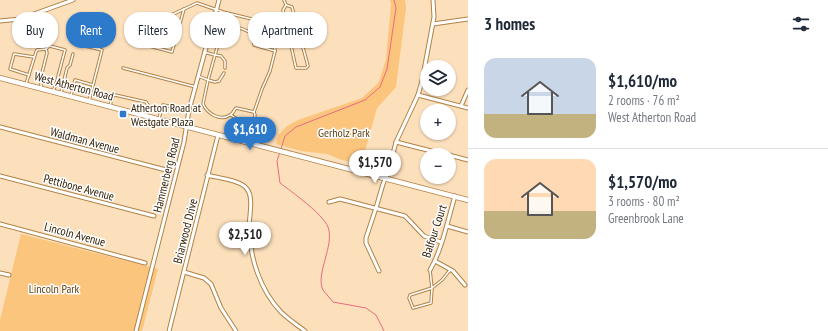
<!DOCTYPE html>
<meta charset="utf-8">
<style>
body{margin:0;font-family:"PT Sans Narrow",sans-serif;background:#f2f2f3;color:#1f2937;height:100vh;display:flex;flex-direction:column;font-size:15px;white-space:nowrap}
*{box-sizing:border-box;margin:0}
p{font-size:13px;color:#747a83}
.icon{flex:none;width:22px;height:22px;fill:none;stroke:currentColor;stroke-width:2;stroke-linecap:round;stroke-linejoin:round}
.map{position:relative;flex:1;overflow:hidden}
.details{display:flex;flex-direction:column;background:#fff;width:360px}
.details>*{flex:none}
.banner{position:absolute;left:12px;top:12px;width:380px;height:36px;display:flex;gap:8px}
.fabs{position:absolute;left:420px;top:60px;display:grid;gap:8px}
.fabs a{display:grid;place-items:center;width:36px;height:36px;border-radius:50%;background:#fff;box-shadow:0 1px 3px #0004;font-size:20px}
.price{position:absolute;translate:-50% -34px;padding:0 9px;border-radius:14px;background:#fff;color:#222;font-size:13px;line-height:26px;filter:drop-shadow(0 1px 2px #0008)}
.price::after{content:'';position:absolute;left:50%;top:24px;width:12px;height:9px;margin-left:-6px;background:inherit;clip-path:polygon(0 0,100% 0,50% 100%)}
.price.on{background:#2e7aca;color:#fff}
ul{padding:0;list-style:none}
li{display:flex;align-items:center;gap:12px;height:100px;padding:0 16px}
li+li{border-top:1px solid #e0e1e3}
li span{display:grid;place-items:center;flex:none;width:112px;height:80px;border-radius:12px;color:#555}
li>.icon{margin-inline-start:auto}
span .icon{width:48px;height:48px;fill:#fffc;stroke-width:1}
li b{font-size:17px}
h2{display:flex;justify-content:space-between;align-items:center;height:48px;padding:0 16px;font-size:17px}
.tag{padding:0 14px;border-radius:16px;background:#fff;box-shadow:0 1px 3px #0004;font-size:14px;line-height:36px}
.tag.on{background:#2e7aca;color:#fff}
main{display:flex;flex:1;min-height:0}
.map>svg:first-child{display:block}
.green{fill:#fcc57d}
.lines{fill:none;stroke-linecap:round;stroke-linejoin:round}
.stream{stroke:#e96b7e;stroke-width:1}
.lane-casing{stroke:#b08348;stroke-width:3.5}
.street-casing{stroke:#b08348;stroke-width:5}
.secondary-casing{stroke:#b08348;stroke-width:6}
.lane{stroke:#fff;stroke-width:1.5}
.street{stroke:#fff;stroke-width:3}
.secondary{stroke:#fff;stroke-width:4.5}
.poi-dot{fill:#2e7aca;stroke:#fff;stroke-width:1.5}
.labels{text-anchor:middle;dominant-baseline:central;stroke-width:3;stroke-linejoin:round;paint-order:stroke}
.street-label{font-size:12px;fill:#322007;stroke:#fff}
.poi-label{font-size:12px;fill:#322007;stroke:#fff;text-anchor:start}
.park-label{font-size:12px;fill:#624314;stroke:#fff}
</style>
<main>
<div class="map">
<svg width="468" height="331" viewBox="0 0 468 331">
<rect width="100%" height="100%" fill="#fcdfbb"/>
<!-- green -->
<g class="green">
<path d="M390,0H405L406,8L396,87L377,108L361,165L339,159L327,154L301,151L276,144L278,135L287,126L298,120L362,98L379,82L386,59L391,4Z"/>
<path d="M21,234L158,269L142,331H0V320Z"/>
</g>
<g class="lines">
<!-- stream -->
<g class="stream">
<path d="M281,149L285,136L296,127L365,100L380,87L387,69L396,8L394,0"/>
<path d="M280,152L277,161L280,183C292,192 323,214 328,227C335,245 315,274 323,290C326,294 330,298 333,302L366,308L376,315L384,331"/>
</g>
<!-- lane casing -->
<g class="lane-casing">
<g id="lane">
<path d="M284,0L286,5L283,10L296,68H306L308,66L292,7L286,5"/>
<path d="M184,9L172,52L131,41L133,33Z"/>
<path d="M184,9L197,3L223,12L260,21"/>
<path d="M46,49L48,47L50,46L65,50L56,84L53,91"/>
<path d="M204,52L215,55L208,80L215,82L219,81L224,73"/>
<path d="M123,68L196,87"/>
<path d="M225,68V61L221,56L215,55C217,49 218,42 221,36C227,23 242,27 252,34L254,45L275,51L274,40L252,34"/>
<path d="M29,75L10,69L14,54L34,57"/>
<path d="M198,76L208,80L203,104C207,113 220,122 230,115C233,114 234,110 236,108L254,112L255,115L254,121L252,123L237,119L231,115"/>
<path d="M26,84L36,52L37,50L46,49L47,53L41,77V88"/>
<path d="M61,93L67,68L70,65L73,54"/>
<path d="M71,95L75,80L93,85"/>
<path d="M89,101L102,50L77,44L80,34L106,24L99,49"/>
<path d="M110,106L112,97L115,95L146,102L148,105L146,115"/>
<path d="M254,112L262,89L270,71L275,51"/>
<path d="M159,118L163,105L189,110"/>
<path d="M430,270L432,288L431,303L413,308L409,298L410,295L432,288L442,280L450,270"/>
</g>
</g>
<!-- street casing -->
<g class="street-casing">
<g id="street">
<path d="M0,21L20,19L73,0"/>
<path d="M433,24L468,19"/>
<path d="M418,95L468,108"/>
<path d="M461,106L468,90"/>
<path d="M0,127L166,170"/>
<path d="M396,142L447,155"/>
<path d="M449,155L468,160"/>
<path d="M207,175C218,178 241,180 247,189C254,197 249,218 249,228C250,258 260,290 281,312C288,319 297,325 305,331"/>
<path d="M0,176L154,216"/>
<path d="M329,202L340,199L405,216L424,236L441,242"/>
<path d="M0,224L145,263"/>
<path d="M447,226L468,232"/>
<path d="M435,261L453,271L465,285"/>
<path d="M430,270C442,250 448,219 455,196"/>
<path d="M379,271L366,243V238L376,208L383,184L388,173L396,142L418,95L422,81L434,17L433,0"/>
<path d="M184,272L204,278L211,284L221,308L236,331"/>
<path d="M0,273L9,275"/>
<path d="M136,331L184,142L189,110L219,0"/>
<path d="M169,331L218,135"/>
</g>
</g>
<!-- secondary casing -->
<g class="secondary-casing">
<path id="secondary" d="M0,78L468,200"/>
</g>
<!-- lane -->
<use href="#lane" class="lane"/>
<!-- street -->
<use href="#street" class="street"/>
<!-- secondary -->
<use href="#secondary" class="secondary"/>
</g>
<!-- markers -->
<rect class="poi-dot" x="119" y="110" width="8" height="8" rx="2"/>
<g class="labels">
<!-- street labels -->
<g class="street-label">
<text transform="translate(74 86) rotate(15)">West Atherton Road</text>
<text transform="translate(85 140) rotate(15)">Waldman Avenue</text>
<text transform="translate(166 175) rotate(-76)">Hammerberg Road</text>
<text transform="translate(79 187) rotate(15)">Pettibone Avenue</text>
<text transform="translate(185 231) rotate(-76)">Briarwood Drive</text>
<text transform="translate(434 231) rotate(-72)">Balfour Court</text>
<text transform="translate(75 234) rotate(15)">Lincoln Avenue</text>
</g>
<!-- poi labels -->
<g class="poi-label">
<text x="131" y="107">Atherton Road at<tspan x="131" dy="14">Westgate Plaza</tspan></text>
</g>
<!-- park labels -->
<g class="park-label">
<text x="344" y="132">Gerholz Park</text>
<text x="54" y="288">Lincoln Park</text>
</g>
</g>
</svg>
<div class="fabs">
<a><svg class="icon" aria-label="layers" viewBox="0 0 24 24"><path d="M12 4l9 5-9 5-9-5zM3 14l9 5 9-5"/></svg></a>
<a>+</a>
<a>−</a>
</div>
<b class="price on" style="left:250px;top:151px">$1,610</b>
<b class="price" style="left:375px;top:184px">$1,570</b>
<b class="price" style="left:245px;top:256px">$2,510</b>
<div class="banner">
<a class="tag">Buy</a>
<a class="tag on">Rent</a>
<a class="tag">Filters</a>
<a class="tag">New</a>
<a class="tag">Apartment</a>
</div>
</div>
<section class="details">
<h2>3 homes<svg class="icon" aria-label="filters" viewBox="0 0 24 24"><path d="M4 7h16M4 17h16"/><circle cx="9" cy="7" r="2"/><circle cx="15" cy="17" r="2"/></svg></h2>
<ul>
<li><span style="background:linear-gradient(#c9d6e8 70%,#c2b280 0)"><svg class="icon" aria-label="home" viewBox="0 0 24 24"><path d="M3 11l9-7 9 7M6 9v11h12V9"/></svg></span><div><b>$1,610/mo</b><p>2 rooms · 76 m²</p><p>West Atherton Road</p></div></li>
<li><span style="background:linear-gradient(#ffd9b3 65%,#c2b280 0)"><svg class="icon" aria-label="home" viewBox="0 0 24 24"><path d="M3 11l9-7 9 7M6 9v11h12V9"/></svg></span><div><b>$1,570/mo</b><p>3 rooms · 80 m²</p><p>Greenbrook Lane</p></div></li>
</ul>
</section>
</main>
